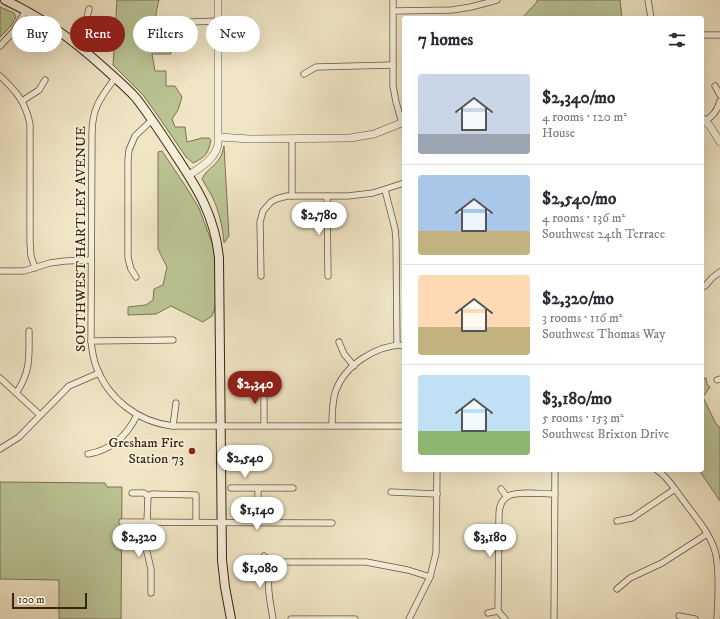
<!DOCTYPE html>
<meta charset="utf-8">
<style>
body{margin:0;font-family:"IM FELL DW Pica",serif;background:#f2f2f3;color:#2b2b33;height:100vh;display:flex;flex-direction:column;font-size:15px;white-space:nowrap}
*{box-sizing:border-box;margin:0}
p{font-size:13px;color:#7c7c81}
.icon{flex:none;width:22px;height:22px;fill:none;stroke:currentColor;stroke-width:2;stroke-linecap:round;stroke-linejoin:round}
.map{position:relative;flex:1;overflow:hidden}
.panel{position:absolute;left:402px;top:16px;width:302px;height:456px;display:flex;flex-direction:column;background:#fff;border-radius:4px;box-shadow:0 4px 16px #0002}
.panel>*{flex:none}
.top-card{position:absolute;left:12px;top:16px;width:330px;height:36px;display:flex;gap:8px}
.scale{position:absolute;left:12px;bottom:10px;width:75px;box-sizing:border-box;padding-left:4px;border:2px solid #39240f;border-top:0;font-size:11px;line-height:14px;white-space:nowrap;color:#39240f;-webkit-text-stroke:3px #f5efda;paint-order:stroke}
.price{position:absolute;translate:-50% -34px;padding:0 9px;border-radius:14px;background:#fff;color:#222;font-size:13px;line-height:26px;filter:drop-shadow(0 1px 2px #0008)}
.price::after{content:'';position:absolute;left:50%;top:24px;width:12px;height:9px;margin-left:-6px;background:inherit;clip-path:polygon(0 0,100% 0,50% 100%)}
.price.selected{background:#8f2418;color:#fff}
ul{padding:0;list-style:none}
li{display:flex;align-items:center;gap:12px;height:100px;padding:0 16px}
li+li{border-top:1px solid #e1e1e2}
li span{display:grid;place-items:center;flex:none;width:112px;height:80px;border-radius:4px;color:#555}
li>.icon{margin-inline-start:auto}
span .icon{width:48px;height:48px;fill:#fffc;stroke-width:1}
li b{font-size:17px}
h2{display:flex;justify-content:space-between;align-items:center;height:48px;padding:0 16px;font-size:17px}
.pill{padding:0 14px;border-radius:18px;background:#fff;box-shadow:0 4px 16px #0002;font-size:14px;line-height:36px}
.pill.selected{background:#8f2418;color:#fff}
.map>svg:first-child{display:block}
.green{fill:#bbc494;stroke:#7a7452}
.lines{fill:none;stroke-linecap:round;stroke-linejoin:round}
.minor-casing{stroke:#67543d;stroke-width:7}
.tertiary-casing{stroke:#67543d;stroke-width:8}
.secondary-casing{stroke:#39240f;stroke-width:10}
.minor{stroke:#f5efda;stroke-width:5.5}
.tertiary{stroke:#f5efda;stroke-width:7}
.secondary{stroke:#f5efda;stroke-width:8}
.poi-dot{fill:#8f2418;stroke:#f5efda;stroke-width:1.5}
.labels{text-anchor:middle;dominant-baseline:central;stroke-width:3.5;stroke-linejoin:round;paint-order:stroke}
.street-label{font-size:14px;fill:#39240f;stroke:#f5efda}
.poi-label{font-size:14px;fill:#39240f;stroke:#f5efda;text-anchor:end}
</style>
<div class="map">
<svg width="720" height="619" viewBox="0 0 720 619">
<rect width="100%" height="100%" fill="#f0e6c6"/>
<filter id="stains"><feTurbulence type="fractalNoise" baseFrequency=".005" numOctaves="4"/><feColorMatrix values="0 0 0 0 .2 0 0 0 0 .09 0 0 0 0 .02 0 0 0 .5 -.17"/></filter>
<radialGradient id="worn" r=".72"><stop offset=".6" stop-color="#630" stop-opacity="0"/><stop offset="1" stop-color="#630" stop-opacity=".3"/></radialGradient>
<!-- green -->
<g class="green">
<path d="M117,0H159C155,15 153,31 157,46H170L171,54H152L155,71H166V86H175L182,97L178,110L172,119L175,127H185L187,142L202,138H209L211,140C208,154 206,157 193,163L186,157L156,113L143,95L113,65Z"/>
<path d="M537,0H620L622,18H522L537,2Z"/>
<path d="M0,7L14,13L16,17L11,26L0,37Z"/>
<path d="M224,146L229,236L224,243C223,228 219,211 212,196C209,190 205,185 202,179C206,170 214,167 219,159C222,155 223,150 224,146Z"/>
<path d="M162,151L186,187L199,208L215,251L217,302L212,316L203,322L171,306L156,314L128,315V307L146,305L153,300L154,289L163,285L167,267L158,249V152Z"/>
<path d="M702,378H706L707,384L710,387L703,397L716,424L720,427V501L699,470H702Z"/>
<path d="M0,482L105,483L107,487H122L121,619H59V580L0,579Z"/>
</g>
<g class="lines">
<!-- minor casing -->
<g class="minor-casing">
<g id="minor">
<path d="M393,0V86L396,102L402,123"/>
<path d="M648,0L651,18"/>
<path d="M394,11L452,10L471,7L497,0"/>
<path d="M186,25L191,22L218,21"/>
<path d="M702,35H719"/>
<path d="M71,39L86,21L89,9"/>
<path d="M0,46L14,31L26,10"/>
<path d="M304,74L316,67L393,65"/>
<path d="M0,76C16,91 25,101 30,124V242L31,256L35,268"/>
<path d="M115,78C101,97 92,108 92,133L91,341C92,350 93,358 96,366C108,399 138,422 173,426H404"/>
<path d="M715,86L720,95"/>
<path d="M22,101L39,90L45,80"/>
<path d="M703,122C712,117 717,112 720,101"/>
<path d="M292,139V196"/>
<path d="M385,190L395,229L396,240L397,345"/>
<path d="M327,196L328,276"/>
<path d="M0,271H24L50,263L65,261L91,260"/>
<path d="M261,276L260,222L263,211L271,202L276,199L287,196H348L373,193L404,183"/>
<path d="M136,277L131,269L128,258V160L129,150L135,136L152,120"/>
<path d="M705,286L712,278L720,272"/>
<path d="M91,341L173,340"/>
<path d="M339,342L344,354L354,366"/>
<path d="M0,378L40,415"/>
<path d="M717,380L720,379"/>
<path d="M264,384V426"/>
<path d="M17,392C31,370 29,356 29,331"/>
<path d="M173,426L176,403"/>
<path d="M332,426C332,415 332,404 335,393C344,365 376,345 404,345"/>
<path d="M0,449L19,437L69,386L99,373"/>
<path d="M88,454C112,450 127,436 137,415"/>
<path d="M657,470C668,477 675,490 683,500C695,517 712,535 716,555C720,574 718,600 717,619"/>
<path d="M231,488H293"/>
<path d="M501,489L507,497"/>
<path d="M391,492L437,494"/>
<path d="M132,493H144L148,496L152,494L196,495V522"/>
<path d="M148,496L146,548L151,569V593"/>
<path d="M617,521L632,518L675,489"/>
<path d="M122,522L332,523"/>
<path d="M258,522V488"/>
<path d="M264,556L275,566"/>
<path d="M617,589L630,578L662,563L707,534"/>
<path d="M488,613L498,611"/>
<path d="M679,616L695,619"/>
<path d="M273,619C271,605 263,575 275,566C278,564 282,563 284,562H366L408,570L430,577"/>
<path d="M291,619H355"/>
<path d="M409,619L430,577L436,553L437,470"/>
<path d="M505,619L498,611L499,515C499,508 501,500 508,496C517,491 543,494 555,494"/>
<path d="M554,619L555,470"/>
</g>
</g>
<!-- tertiary casing -->
<g class="tertiary-casing">
<g id="tertiary">
<path d="M702,118L710,126L720,142"/>
<path d="M219,137L250,139L350,138L374,134L404,122"/>
<path d="M189,175C201,167 214,160 218,145V0"/>
</g>
</g>
<!-- secondary casing -->
<g class="secondary-casing">
<path id="secondary" d="M5,0C44,19 71,38 103,67C114,77 126,87 136,98C150,116 163,136 176,156C198,189 215,217 219,258L222,560L225,587L231,619"/>
</g>
<!-- minor -->
<use href="#minor" class="minor"/>
<!-- tertiary -->
<use href="#tertiary" class="tertiary"/>
<!-- secondary -->
<use href="#secondary" class="secondary"/>
</g>
<!-- markers -->
<circle class="poi-dot" cx="192" cy="451" r="4"/>
<g class="labels">
<!-- street labels -->
<g class="street-label">
<text transform="translate(81 239) rotate(-90)">SOUTHWEST HARTLEY AVENUE</text>
</g>
<!-- poi labels -->
<g class="poi-label">
<text x="184" y="443">Gresham Fire<tspan x="184" dy="16">Station 73</tspan></text>
</g>
</g>
<rect width="100%" height="100%" filter="url(#stains)"/>
<rect width="100%" height="100%" fill="url(#worn)"/>
</svg>
<div class="scale">100 m</div>
<b class="price" style="left:319px;top:236px">$2,780</b>
<b class="price selected" style="left:255px;top:405px">$2,340</b>
<b class="price" style="left:245px;top:479px">$2,540</b>
<b class="price" style="left:257px;top:531px">$1,140</b>
<b class="price" style="left:139px;top:558px">$2,320</b>
<b class="price" style="left:490px;top:558px">$3,180</b>
<b class="price" style="left:260px;top:589px">$1,080</b>
<div class="top-card">
<a class="pill">Buy</a>
<a class="pill selected">Rent</a>
<a class="pill">Filters</a>
<a class="pill">New</a>
</div>
<section class="panel">
<h2>7 homes<svg class="icon" aria-label="filters" viewBox="0 0 24 24"><path d="M4 7h16M4 17h16"/><circle cx="9" cy="7" r="2"/><circle cx="15" cy="17" r="2"/></svg></h2>
<ul>
<li><span style="background:linear-gradient(#c9d6e8 75%,#9aa5b1 0)"><svg class="icon" aria-label="home" viewBox="0 0 24 24"><path d="M3 11l9-7 9 7M6 9v11h12V9"/></svg></span><div><b>$2,340/mo</b><p>4 rooms · 120 m²</p><p>House</p></div></li>
<li><span style="background:linear-gradient(#a9c7e8 70%,#c2b280 0)"><svg class="icon" aria-label="home" viewBox="0 0 24 24"><path d="M3 11l9-7 9 7M6 9v11h12V9"/></svg></span><div><b>$2,540/mo</b><p>4 rooms · 136 m²</p><p>Southwest 24th Terrace</p></div></li>
<li><span style="background:linear-gradient(#ffd9b3 65%,#c2b280 0)"><svg class="icon" aria-label="home" viewBox="0 0 24 24"><path d="M3 11l9-7 9 7M6 9v11h12V9"/></svg></span><div><b>$2,320/mo</b><p>3 rooms · 116 m²</p><p>Southwest Thomas Way</p></div></li>
<li><span style="background:linear-gradient(#bfe0f5 70%,#8fb573 0)"><svg class="icon" aria-label="home" viewBox="0 0 24 24"><path d="M3 11l9-7 9 7M6 9v11h12V9"/></svg></span><div><b>$3,180/mo</b><p>5 rooms · 153 m²</p><p>Southwest Brixton Drive</p></div></li>
</ul>
</section>
</div>
